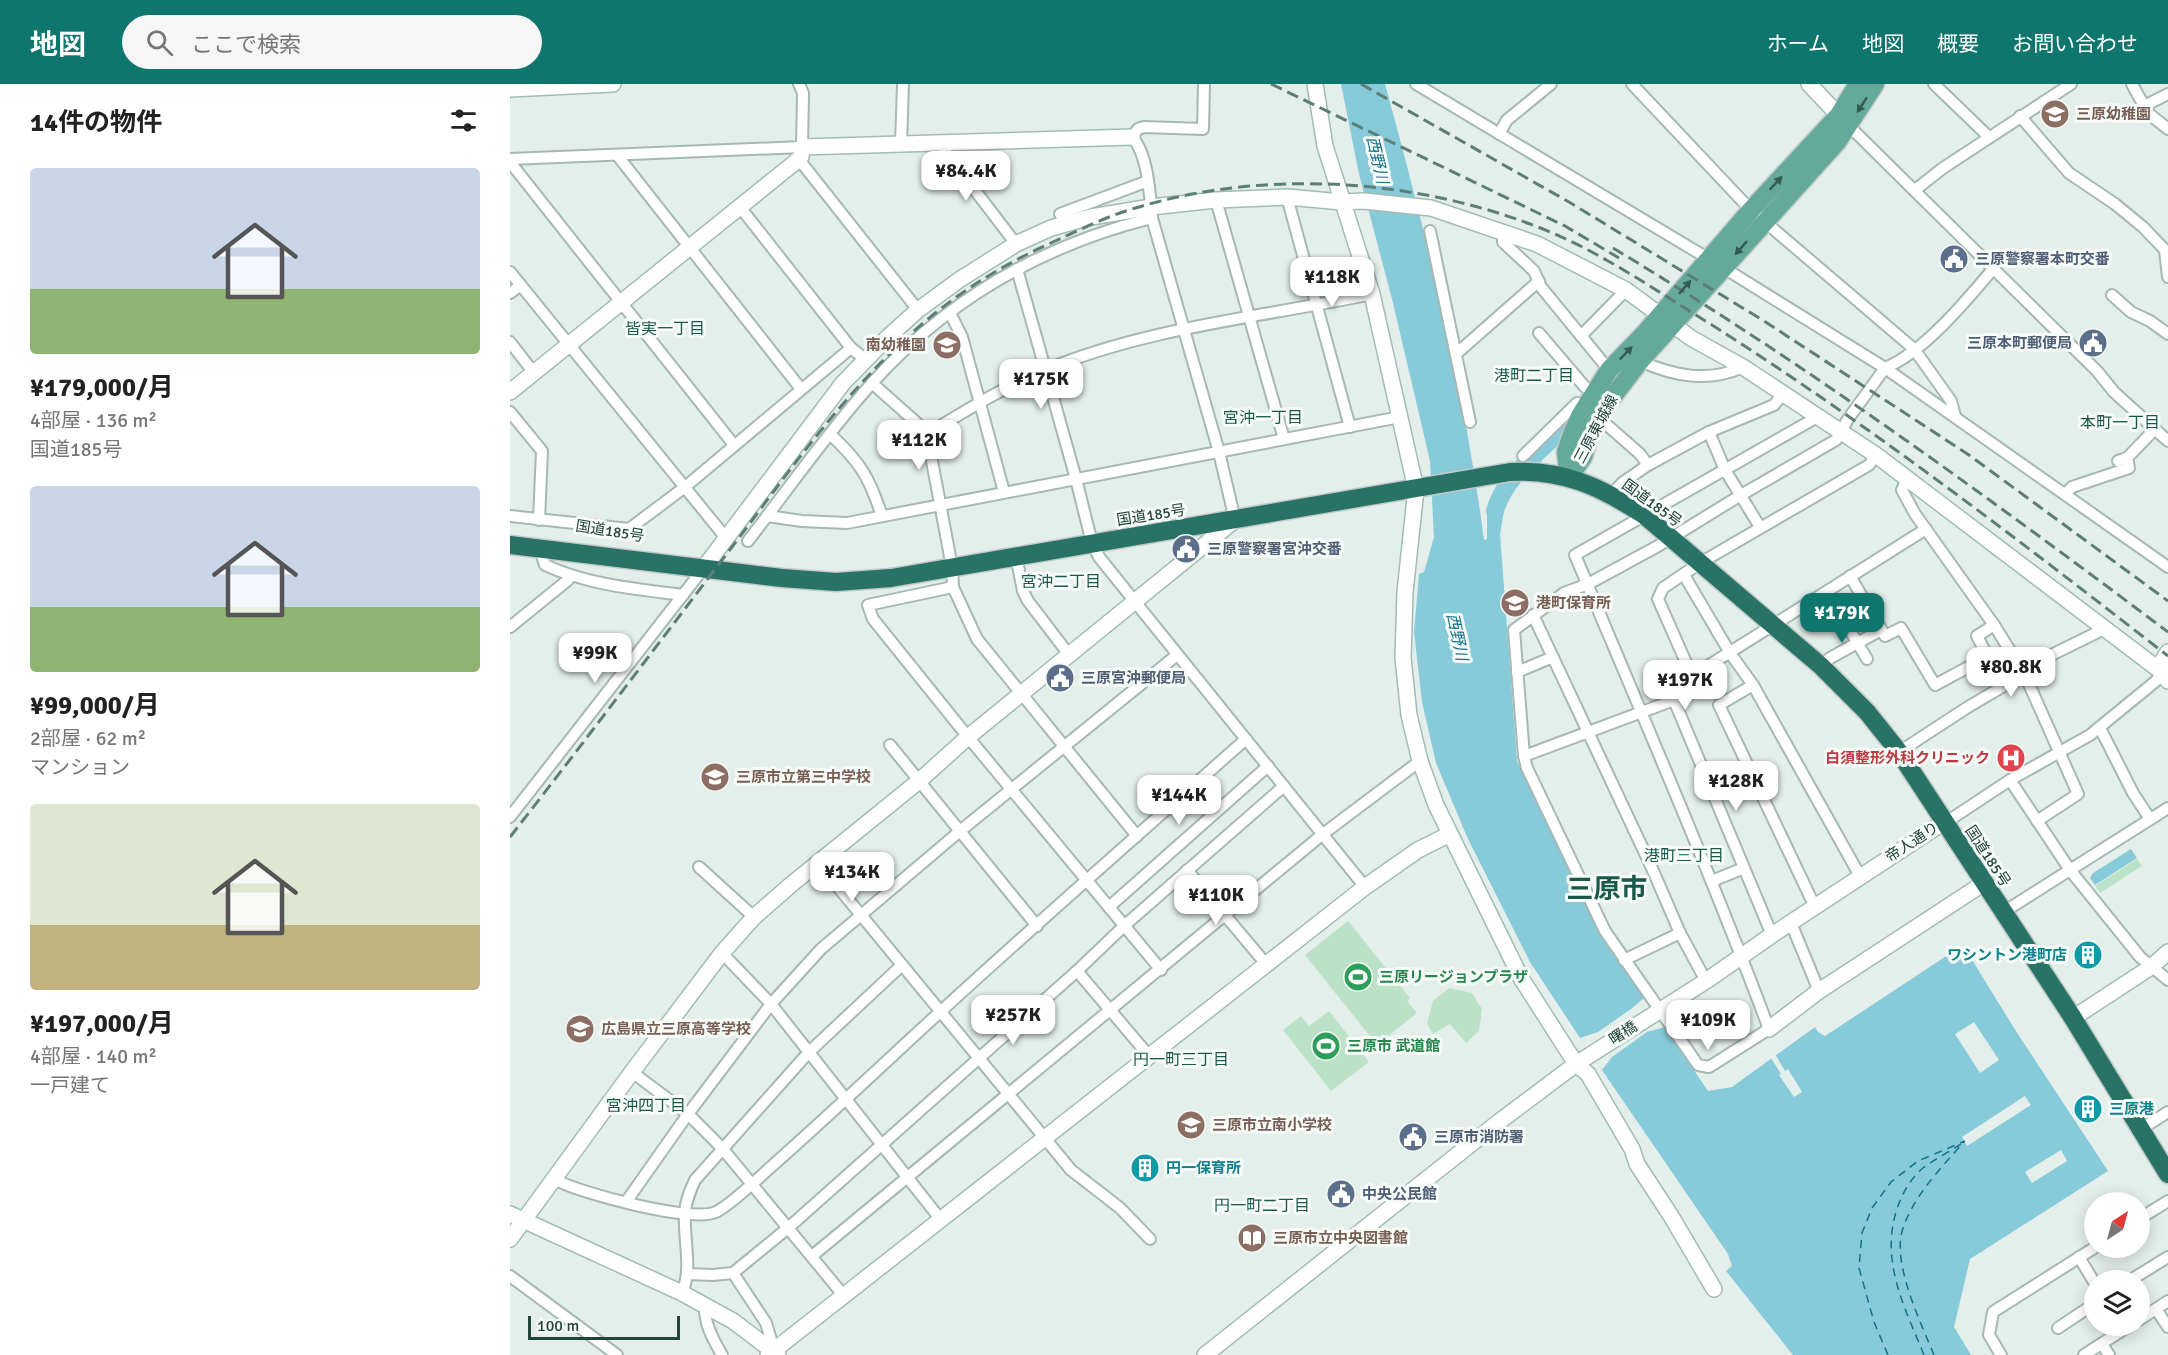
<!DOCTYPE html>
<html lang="ja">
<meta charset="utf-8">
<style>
body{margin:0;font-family:Signika,"Noto Sans JP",sans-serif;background:#f6f6f6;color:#222;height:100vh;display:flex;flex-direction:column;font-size:22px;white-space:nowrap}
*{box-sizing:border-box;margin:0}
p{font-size:20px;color:#767676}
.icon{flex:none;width:33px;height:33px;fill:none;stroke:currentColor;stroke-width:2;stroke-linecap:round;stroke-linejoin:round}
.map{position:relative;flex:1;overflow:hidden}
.drawer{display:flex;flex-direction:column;background:#fff;width:510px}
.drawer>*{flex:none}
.needle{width:39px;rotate:36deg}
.controls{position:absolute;left:1574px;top:1108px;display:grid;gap:12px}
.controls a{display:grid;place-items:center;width:66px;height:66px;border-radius:50%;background:#fff;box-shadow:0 3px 15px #0003;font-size:30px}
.scale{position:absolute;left:18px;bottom:15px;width:152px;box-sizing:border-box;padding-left:6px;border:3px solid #21433b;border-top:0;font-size:16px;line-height:21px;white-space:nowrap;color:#21433b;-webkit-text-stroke:4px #f6fbf8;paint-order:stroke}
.price{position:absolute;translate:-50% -51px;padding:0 14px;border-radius:12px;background:#fff;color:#222;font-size:20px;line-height:39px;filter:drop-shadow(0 2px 3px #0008)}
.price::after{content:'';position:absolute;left:50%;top:36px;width:18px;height:14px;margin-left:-9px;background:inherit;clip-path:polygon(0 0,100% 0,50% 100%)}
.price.selected{background:#0f766e;color:#fff}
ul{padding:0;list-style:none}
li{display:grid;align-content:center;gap:12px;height:318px;padding:0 30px}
li span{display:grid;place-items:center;height:186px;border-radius:6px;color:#555}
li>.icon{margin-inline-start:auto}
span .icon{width:108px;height:108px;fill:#fffc;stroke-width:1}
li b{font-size:26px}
h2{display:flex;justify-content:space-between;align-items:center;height:72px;padding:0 30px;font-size:26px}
header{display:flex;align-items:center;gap:36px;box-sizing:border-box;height:84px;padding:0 30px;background:#0f766e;color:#fff}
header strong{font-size:28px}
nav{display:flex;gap:33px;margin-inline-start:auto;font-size:21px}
.search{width:420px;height:54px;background:#f6f6f6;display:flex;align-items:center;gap:15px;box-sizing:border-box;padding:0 21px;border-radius:33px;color:#767676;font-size:22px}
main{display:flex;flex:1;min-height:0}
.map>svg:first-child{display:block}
.green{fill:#bbe2c7}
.water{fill:#87cad9}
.pier{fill:#e4efeb}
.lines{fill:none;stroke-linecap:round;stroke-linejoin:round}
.river{stroke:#87cad9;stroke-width:18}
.ferry{stroke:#147087;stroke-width:1.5;stroke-dasharray:8 6;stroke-linecap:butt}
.street-casing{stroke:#a6b8b3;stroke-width:14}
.secondary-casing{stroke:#a1bcb3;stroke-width:18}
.primary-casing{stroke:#c1cac8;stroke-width:21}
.highway-casing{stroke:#c1cac8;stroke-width:21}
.street{stroke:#fff;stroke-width:10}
.secondary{stroke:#fff;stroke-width:15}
.primary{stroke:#64a999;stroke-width:18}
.highway{stroke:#297366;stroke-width:18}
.rail{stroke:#5c7e76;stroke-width:3;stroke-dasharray:12 6;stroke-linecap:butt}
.oneway{fill:#325c52}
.labels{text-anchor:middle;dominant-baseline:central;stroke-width:6;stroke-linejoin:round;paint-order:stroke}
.education-label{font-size:15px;font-weight:bold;fill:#785e54;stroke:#f6fbf8;text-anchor:start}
.service-label{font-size:15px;font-weight:bold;fill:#4e5e75;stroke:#f6fbf8;text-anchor:start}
.street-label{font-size:15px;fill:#21433b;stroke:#f6fbf8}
.health-label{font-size:15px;font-weight:bold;fill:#be3a42;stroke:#f6fbf8;text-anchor:end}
.culture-label{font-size:15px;font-weight:bold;fill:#0d838f;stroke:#f6fbf8;text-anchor:start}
.leisure-label{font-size:15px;font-weight:bold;fill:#27864d;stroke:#f6fbf8;text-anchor:start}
.water-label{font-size:16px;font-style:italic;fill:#147087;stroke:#f6fbf8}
.neighbourhood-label{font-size:16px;fill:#1a584b;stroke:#f6fbf8}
.town-label{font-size:27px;font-weight:bold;fill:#1a584b;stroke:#f6fbf8}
</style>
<header>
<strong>地図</strong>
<div class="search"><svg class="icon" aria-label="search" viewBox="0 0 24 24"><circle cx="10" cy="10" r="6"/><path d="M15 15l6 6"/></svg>ここで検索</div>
<nav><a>ホーム</a><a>地図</a><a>概要</a><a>お問い合わせ</a></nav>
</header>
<main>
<section class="drawer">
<h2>14件の物件<svg class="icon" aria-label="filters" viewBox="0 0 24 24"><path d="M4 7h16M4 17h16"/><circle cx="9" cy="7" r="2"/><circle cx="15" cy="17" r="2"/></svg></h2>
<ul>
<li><span style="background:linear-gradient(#c9d6e8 65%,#8fb573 0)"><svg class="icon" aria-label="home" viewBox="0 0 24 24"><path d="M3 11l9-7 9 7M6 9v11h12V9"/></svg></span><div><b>¥179,000/月</b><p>4部屋 · 136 m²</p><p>国道185号</p></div></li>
<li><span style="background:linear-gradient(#c9d6e8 65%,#8fb573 0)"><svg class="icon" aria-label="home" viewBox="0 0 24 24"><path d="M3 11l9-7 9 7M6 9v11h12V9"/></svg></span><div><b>¥99,000/月</b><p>2部屋 · 62 m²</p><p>マンション</p></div></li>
<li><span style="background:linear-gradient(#dfe7d0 65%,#c2b280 0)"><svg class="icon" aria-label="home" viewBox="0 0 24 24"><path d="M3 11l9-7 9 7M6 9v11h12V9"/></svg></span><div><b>¥197,000/月</b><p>4部屋 · 140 m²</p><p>一戸建て</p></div></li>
</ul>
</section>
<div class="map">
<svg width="1658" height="1271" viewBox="0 0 1658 1271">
<rect width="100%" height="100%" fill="#e4efeb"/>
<!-- green -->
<g class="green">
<path d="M1627,775L1632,782L1590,809L1585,802Z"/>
<path d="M838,837L900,914L897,917L907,929L867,961L795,871Z"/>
<path d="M939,904L962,909L972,925L969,947L956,959L940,940L923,950L917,939L923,917Z"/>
<path d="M819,927L859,978L821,1007L773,946L791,932L799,942Z"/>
</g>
<!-- water -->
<g class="water">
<path d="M831,0H875C916,150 954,302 974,456L977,455V432L985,404L1002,405L995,421L990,450L1007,677L1091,848L1198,1007L1222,1003L1305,943L1308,948L1315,952L1447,865L1456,866L1504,944L1598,1087L1460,1175L1444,1243L1461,1271H1283L1216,1187L1222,1182L1218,1170L1070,954L1020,878L958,755L926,679L912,618L904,548L909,490L914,488L924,453L920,377L883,219L849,90Z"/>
<path d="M1621,765L1627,774L1585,801L1580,794L1583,789Z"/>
</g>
<!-- pier -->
<g class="pier">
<path d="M1135,913L1155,943L1137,948L1102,973L1092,986L1070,954L1088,948L1121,925Z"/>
<path d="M1464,938L1489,976L1470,989L1445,950Z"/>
<path d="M1265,970L1275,987L1278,985L1292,1008L1284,1013L1269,991L1271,990L1261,974Z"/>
<path d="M1515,1012L1521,1021L1457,1062L1452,1053Z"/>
<path d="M1551,1066L1557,1077L1522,1099L1515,1088Z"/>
</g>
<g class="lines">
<!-- river -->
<path class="river" d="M985,427C994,394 1027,370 1051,346"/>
<!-- ferry -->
<g class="ferry">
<path d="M1378,1271L1364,1238L1349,1184L1352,1149L1362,1124L1381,1098L1408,1077L1455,1057"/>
<path d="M1414,1271C1394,1222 1369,1175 1388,1122C1393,1108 1401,1094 1413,1084C1425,1075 1439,1068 1451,1060"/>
<path d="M1424,1271C1411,1239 1381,1178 1393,1144C1405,1110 1431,1084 1454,1058"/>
</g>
<!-- street casing -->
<g class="street-casing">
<g id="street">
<path d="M694,0L693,45L634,43L628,45L622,53C638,70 640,111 642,134L709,368L725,436"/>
<path d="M906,0L1214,184L1375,284L1658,483"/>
<path d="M1122,0L1237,122L1256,136L1261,143L1404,265L1441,317L1445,332"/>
<path d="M1424,0L1479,53"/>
<path d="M1622,0L1638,29L1658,45"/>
<path d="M1634,22L1658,10"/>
<path d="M1510,32L1559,89L1605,120L1633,143L1655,166L1658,193"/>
<path d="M1339,42L1587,287L1604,308L1658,357"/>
<path d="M989,50L997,36L1041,0"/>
<path d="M429,59L506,160"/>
<path d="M391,60L393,0"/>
<path d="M107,71L291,305"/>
<path d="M291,73V78L408,226"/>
<path d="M0,75L292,63L293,9L289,0"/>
<path d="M0,78L224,361"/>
<path d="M1405,106L1433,84L1561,0"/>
<path d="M777,113L840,343"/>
<path d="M706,116L774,355"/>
<path d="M230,123L341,264L355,275"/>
<path d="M556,140L550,130L638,97"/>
<path d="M920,147L960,338"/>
<path d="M993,147V158L1024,187L1031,203L1099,286"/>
<path d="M507,185L566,395L582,459L589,473L855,803"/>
<path d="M0,188L216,454"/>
<path d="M0,209L11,201"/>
<path d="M1602,211L1621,228L1640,237L1658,250"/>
<path d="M440,229L452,253L494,408"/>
<path d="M1029,249L1075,303L1083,309"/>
<path d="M1071,252L1116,206"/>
<path d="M0,258L24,289"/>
<path d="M946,270L1029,197"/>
<path d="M1130,277C1164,292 1198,299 1233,283"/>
<path d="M362,299L408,340L418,356L442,483L443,503L467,555L627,752"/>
<path d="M0,328L32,367L29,436"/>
<path d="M1306,330L1302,336L1065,471C1131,628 1199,785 1259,945L1199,983L1188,981L1095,847L1017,684L1014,672L1004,546L1054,509L1078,500L1148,462L1231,411L1326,356L1338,335L1375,284C1414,268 1456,217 1483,185"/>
<path d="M1089,334L1130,370L1138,381"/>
<path d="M1199,348L1215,386L1250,443"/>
<path d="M320,350C351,379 359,393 372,432"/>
<path d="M415,351C454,328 493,303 535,286C639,243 752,233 862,210"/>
<path d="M1013,372L1067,319L1074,324"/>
<path d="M1608,377L1617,374L1645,345"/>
<path d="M1397,394L1392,406L1405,430L1484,541L1514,589L1568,710L1527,737"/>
<path d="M1102,410L1112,399L1138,381L1199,348L1264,321L1274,309"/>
<path d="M1555,410L1562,403L1619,384L1617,374"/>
<path d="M0,432L119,445L175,403L341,264"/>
<path d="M257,432L292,437L337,439L890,333"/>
<path d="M238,457C279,404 318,348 362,299C438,215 533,161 642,134"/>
<path d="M30,465L35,481C78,501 126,505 173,511"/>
<path d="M506,472L513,507L518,517L560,572"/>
<path d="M1174,491L1220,569L1243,601L1350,792"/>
<path d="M1340,492L1375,552L1391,544L1425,601L1477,573"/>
<path d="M443,503L358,521L363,535L458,653L651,886"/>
<path d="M1023,531L1141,782L1170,849L1196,897"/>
<path d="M1331,531L1357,575"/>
<path d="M1484,541L1467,552L1493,602"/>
<path d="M0,543L58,496L59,492"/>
<path d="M1311,582L1320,574L1371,546"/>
<path d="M1007,588L1043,573"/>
<path d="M1182,592L1416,445"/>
<path d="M1243,601L1209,621L1305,823"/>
<path d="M1164,616L1262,851"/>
<path d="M1590,644L1623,709L1640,735"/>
<path d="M380,661L527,842"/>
<path d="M1389,668L1458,623L1509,593L1523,580L1588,548L1592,542"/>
<path d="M1014,672L1164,616L1169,614L1182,592L1148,515L1153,504L1190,479L1359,381L1366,371"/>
<path d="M1500,696L1560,786L1630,873L1658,896"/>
<path d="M0,733L193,485"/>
<path d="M1434,738L1444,733L1500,696L1580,651L1646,597L1652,588"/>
<path d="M309,780L561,1086L610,1124L640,1155"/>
<path d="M189,783L244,833"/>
<path d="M677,786L756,880"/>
<path d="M1202,797L1234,784"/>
<path d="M599,823L758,682"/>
<path d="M1492,829L1658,724"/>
<path d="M1281,839L1309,907"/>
<path d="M212,869L261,920L431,1136"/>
<path d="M1114,876L1170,849"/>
<path d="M567,887L640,973"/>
<path d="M122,988L178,1030L212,1064L334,1212"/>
<path d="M1631,1045L1658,1028"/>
<path d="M44,1095C68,1109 182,1139 206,1128C222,1120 247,1095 262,1082C306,1043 349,1003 392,963C505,858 621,757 736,655"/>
<path d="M116,1118L178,1030L261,920L311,865L450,747L667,571"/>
<path d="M1629,1135L1658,1117"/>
<path d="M302,1172L813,750L910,677"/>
<path d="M1569,1173L1584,1198"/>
<path d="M223,1189L256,1239L264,1266"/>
<path d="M177,1190L203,1191L223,1189L278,1144L567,887L614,842L774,702"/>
<path d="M0,1192L107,1271"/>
<path d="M1619,1197L1658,1173"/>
<path d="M172,1209C183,1184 173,1154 175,1128C176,1116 180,1107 185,1096L299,968L392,881"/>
<path d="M195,1221C194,1240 203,1255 212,1271"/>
<path d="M1646,1225L1658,1243"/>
<path d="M1629,1236L1658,1217"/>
<path d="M1548,1244L1584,1220"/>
<path d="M1592,1260L1599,1271"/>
<path d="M1491,1271L1479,1251L1483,1228L1584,1164"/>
<path d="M1574,1271L1619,1242"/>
</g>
</g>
<!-- secondary casing -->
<g class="secondary-casing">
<g id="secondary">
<path d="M805,0L815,62L862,210L906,405L895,508L893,574L899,631L910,677L926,721L1011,894L1066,980L1078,990L1122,1065L1127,1080L1161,1132L1204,1205"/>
<path d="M1299,0L1335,38"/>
<path d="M0,5L103,0"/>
<path d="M0,308L283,80L291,73L292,63L622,53"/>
<path d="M193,485L333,299L378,253L408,226L449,196L506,160L541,144L581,133L641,123L706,116L777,113L832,118L854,117L921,124L1027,160L1116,206L1181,254L1233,283L1366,371L1652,588L1658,597"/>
<path d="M1652,588L1653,576L1658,568"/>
<path d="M1563,934L1641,883L1658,868"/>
<path d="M1259,945L1309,907L1474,799"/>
<path d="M0,1130L172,1209L223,1237L268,1271"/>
<path d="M0,1155L122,988L212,869L244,833L283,799L409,697L458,653L725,436"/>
<path d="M258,1271L855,803L908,766L940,750"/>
<path d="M695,1271L990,1037L1066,980L1196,897L1262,851L1434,738"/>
</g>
</g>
<!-- primary casing -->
<g class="primary-casing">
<g id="primary">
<path d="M1059,393L1073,373L1079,354L1097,320L1130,277L1327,58L1365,0"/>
<path d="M1059,393L1056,368L1062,350L1071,330L1099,286L1135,249L1242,125L1329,31L1348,0"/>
</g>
</g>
<!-- highway casing -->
<g class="highway-casing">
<path id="highway" d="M0,461L272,494L326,498L381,494L1000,388C1053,385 1091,403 1134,431L1311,582L1357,628L1389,668L1563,934L1658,1090"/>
</g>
<!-- street -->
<use href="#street" class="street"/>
<!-- secondary -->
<use href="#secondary" class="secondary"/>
<!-- primary -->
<use href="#primary" class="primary"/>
<!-- highway -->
<use href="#highway" class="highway"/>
<!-- rail -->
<g class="rail">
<path d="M761,0L1055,142L1109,174"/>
<path d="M851,0L1059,118L1254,237L1459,371L1658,517"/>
<path d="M1103,164C1296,280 1478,413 1658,548"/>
<path d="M0,753C75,657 148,560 222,463C278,389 333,310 403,248C445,210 492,181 543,158C565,148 587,137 610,129C739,85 893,92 1020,140C1086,164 1143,205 1202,241C1361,342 1510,457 1658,572"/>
</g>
</g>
<!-- one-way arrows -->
<defs><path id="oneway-solid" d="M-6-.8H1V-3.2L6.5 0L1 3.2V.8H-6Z" transform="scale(1.5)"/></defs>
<g class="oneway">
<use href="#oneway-solid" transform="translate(1352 21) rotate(123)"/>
<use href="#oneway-solid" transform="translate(1266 99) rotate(-47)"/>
<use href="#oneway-solid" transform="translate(1231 164) rotate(131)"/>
<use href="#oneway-solid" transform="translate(1175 203) rotate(-49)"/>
<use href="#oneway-solid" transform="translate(1116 269) rotate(-46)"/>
</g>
<!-- icons -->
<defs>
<g id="school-disc" transform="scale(1.5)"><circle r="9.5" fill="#8d6e63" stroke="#f6fbf8"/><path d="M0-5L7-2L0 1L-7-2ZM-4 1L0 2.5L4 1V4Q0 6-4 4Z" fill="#fff"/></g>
<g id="civic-disc" transform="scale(1.5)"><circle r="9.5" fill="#5c6f8a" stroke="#f6fbf8"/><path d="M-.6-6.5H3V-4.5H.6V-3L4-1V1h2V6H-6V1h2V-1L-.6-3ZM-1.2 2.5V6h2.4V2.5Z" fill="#fff"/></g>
<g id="hospital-disc" transform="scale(1.5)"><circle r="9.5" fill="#e0444e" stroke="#f6fbf8"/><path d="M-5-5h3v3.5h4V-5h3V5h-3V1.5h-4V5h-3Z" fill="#fff"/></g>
<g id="building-disc" transform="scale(1.5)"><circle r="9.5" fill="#0f9aa8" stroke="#f6fbf8"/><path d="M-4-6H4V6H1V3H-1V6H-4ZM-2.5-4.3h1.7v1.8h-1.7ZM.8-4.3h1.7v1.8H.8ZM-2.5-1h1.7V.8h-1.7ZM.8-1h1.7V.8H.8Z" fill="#fff"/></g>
<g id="stadium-disc" transform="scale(1.5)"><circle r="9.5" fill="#2e9e5b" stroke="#f6fbf8"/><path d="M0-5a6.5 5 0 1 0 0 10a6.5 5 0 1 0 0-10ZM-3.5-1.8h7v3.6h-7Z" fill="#fff"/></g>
<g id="library-disc" transform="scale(1.5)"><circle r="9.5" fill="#8d6e63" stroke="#f6fbf8"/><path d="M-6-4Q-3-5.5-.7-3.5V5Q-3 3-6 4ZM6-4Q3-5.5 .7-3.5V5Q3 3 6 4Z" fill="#fff"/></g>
</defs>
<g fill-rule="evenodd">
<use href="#school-disc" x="1545" y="30"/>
<use href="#civic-disc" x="1444" y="175"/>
<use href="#civic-disc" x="1583" y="259"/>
<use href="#school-disc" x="437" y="261"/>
<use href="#civic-disc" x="676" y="465"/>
<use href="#school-disc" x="1005" y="519"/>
<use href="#civic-disc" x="550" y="594"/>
<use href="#hospital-disc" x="1501" y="674"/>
<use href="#school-disc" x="205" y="693"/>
<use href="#building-disc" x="1578" y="871"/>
<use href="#stadium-disc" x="848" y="893"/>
<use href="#school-disc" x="70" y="945"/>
<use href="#stadium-disc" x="816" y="962"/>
<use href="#building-disc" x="1578" y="1025"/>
<use href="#school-disc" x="681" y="1041"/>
<use href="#civic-disc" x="903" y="1053"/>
<use href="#building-disc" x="635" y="1084"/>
<use href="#civic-disc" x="831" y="1110"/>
<use href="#library-disc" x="742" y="1154"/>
</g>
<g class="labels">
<!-- education labels -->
<g class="education-label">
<text x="1566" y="30">三原幼稚園</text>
<text x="416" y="261" text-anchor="end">南幼稚園</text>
<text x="1026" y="519">港町保育所</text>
<text x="226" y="693">三原市立第三中学校</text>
<text x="91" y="945">広島県立三原高等学校</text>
<text x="702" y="1041">三原市立南小学校</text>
<text x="763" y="1154">三原市立中央図書館</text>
</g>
<!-- service labels -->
<g class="service-label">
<text x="1465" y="175">三原警察署本町交番</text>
<text x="1562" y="259" text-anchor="end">三原本町郵便局</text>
<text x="697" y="465">三原警察署宮沖交番</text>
<text x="571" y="594">三原宮沖郵便局</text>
<text x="924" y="1053">三原市消防署</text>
<text x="852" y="1110">中央公民館</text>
</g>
<!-- street labels -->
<g class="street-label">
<text transform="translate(1086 345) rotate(-62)">三原東城線</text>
<text transform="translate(1142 419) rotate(36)">国道185号</text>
<text transform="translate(641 431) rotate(-9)">国道185号</text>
<text transform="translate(100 447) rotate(9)">国道185号</text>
<text transform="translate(1402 758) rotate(-33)">帝人通り</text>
<text transform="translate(1478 772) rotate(57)">国道185号</text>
<text transform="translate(1113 949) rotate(-33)">曙橋</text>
</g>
<!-- health labels -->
<g class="health-label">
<text x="1480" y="674">白須整形外科クリニック</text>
</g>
<!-- culture labels -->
<g class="culture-label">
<text x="1557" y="871" text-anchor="end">ワシントン港町店</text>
<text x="1599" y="1025">三原港</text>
<text x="656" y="1084">円一保育所</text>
</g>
<!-- leisure labels -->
<g class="leisure-label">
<text x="869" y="893">三原リージョンプラザ</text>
<text x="837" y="962">三原市 武道館</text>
</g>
<!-- water labels -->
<g class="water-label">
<text transform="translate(867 76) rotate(77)">西野川</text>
<text transform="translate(947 553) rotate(78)">西野川</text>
</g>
<!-- neighbourhood labels -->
<g class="neighbourhood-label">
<text x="155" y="245">皆実一丁目</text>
<text x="1024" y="292">港町二丁目</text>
<text x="753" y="334">宮沖一丁目</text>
<text x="1610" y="339">本町一丁目</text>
<text x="551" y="498">宮沖二丁目</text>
<text x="1174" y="772">港町三丁目</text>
<text x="671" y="976">円一町三丁目</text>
<text x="136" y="1022">宮沖四丁目</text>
<text x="752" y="1122">円一町二丁目</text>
</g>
<!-- town labels -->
<g class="town-label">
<text x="1097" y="805">三原市</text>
</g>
</g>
</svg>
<div class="controls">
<a><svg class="needle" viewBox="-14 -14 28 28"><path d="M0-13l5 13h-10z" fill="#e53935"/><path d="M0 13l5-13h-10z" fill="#767676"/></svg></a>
<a><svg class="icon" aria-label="layers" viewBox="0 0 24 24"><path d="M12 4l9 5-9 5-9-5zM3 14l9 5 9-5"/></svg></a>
</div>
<div class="scale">100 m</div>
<b class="price" style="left:456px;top:118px">¥84.4K</b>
<b class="price" style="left:822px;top:224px">¥118K</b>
<b class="price" style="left:531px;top:326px">¥175K</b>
<b class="price" style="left:409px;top:387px">¥112K</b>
<b class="price selected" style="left:1332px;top:560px">¥179K</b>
<b class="price" style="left:85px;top:600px">¥99K</b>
<b class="price" style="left:1501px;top:614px">¥80.8K</b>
<b class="price" style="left:1175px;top:627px">¥197K</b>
<b class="price" style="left:1226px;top:728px">¥128K</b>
<b class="price" style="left:669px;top:742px">¥144K</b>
<b class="price" style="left:342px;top:819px">¥134K</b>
<b class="price" style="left:706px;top:842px">¥110K</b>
<b class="price" style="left:503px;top:962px">¥257K</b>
<b class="price" style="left:1198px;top:967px">¥109K</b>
</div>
</main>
